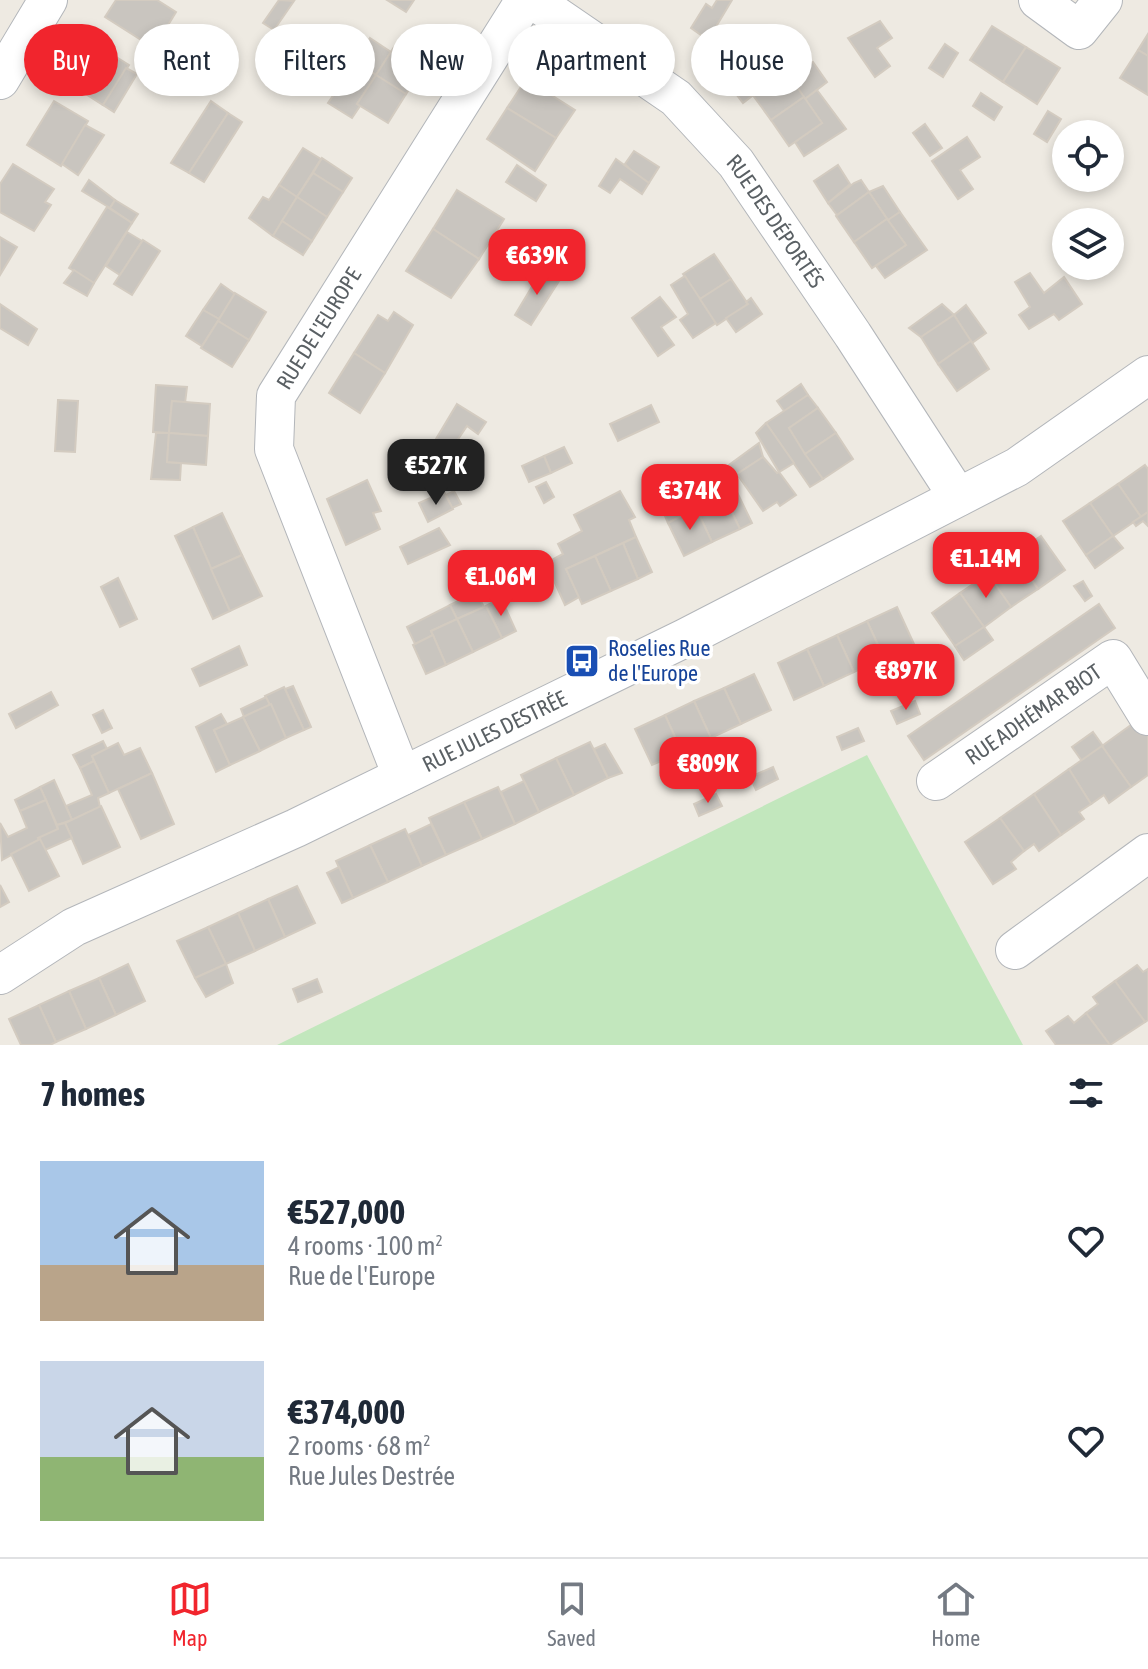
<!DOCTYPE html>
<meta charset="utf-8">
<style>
body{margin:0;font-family:"Asap Condensed",sans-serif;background:#f2f2f3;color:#1f2937;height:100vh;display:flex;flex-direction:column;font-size:30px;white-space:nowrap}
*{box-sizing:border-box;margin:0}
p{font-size:26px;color:#747a83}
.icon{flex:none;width:44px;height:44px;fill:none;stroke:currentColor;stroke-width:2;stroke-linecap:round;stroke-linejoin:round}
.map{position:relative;height:1045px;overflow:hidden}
.details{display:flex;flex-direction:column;background:#fff;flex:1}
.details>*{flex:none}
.banner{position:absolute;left:24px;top:24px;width:1100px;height:72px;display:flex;gap:16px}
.controls{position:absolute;left:1052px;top:120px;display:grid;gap:16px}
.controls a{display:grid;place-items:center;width:72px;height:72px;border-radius:50%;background:#fff;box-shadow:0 4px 12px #0003;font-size:40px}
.price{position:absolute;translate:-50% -68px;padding:0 18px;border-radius:16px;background:#f1252d;color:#fff;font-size:26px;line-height:52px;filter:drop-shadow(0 2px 4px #0008)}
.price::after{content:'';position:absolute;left:50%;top:48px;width:24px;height:18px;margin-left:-12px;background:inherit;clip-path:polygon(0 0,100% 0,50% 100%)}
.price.selected{background:#222;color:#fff}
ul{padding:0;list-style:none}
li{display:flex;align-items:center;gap:24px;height:200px;padding:0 40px}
li span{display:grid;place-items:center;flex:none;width:224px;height:160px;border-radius:0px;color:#555}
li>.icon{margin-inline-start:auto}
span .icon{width:96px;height:96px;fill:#fffc;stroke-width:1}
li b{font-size:34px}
h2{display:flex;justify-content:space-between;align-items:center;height:96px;padding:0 40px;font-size:34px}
.chip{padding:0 28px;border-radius:36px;background:#fff;box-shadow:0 4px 12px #0003;font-size:28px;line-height:72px}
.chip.selected{background:#f1252d;color:#fff}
.tab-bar{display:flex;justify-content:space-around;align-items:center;height:112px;border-top:2px solid #e0e1e3;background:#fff;font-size:22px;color:#747a83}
.tab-bar a{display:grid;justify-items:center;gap:4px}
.tab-bar .selected{color:#f1252d}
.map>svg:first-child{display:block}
.green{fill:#c2e7bd}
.building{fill:#c9c5bf;stroke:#d3cbc0;stroke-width:2}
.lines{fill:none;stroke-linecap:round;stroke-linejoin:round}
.street-casing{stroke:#b3b6ba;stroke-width:40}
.street{stroke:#fff;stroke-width:38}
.labels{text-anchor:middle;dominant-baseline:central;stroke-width:7;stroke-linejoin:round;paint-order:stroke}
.street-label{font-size:22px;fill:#5a6064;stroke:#fff}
.transit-label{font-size:22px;fill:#164399;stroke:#fff;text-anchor:start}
</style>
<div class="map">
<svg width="1148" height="1045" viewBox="0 0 1148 1045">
<rect width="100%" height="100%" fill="#eeeae2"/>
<!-- green -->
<path class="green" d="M867,755L1023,1045H277Z"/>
<!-- building -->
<g class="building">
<path d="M116,0H157L176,12L154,48L105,17Z"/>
<path d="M279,0L294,1L274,30L263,23Z"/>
<path d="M387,0H414L406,12Z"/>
<path d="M717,0H732L708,40L691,28L706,4L712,8Z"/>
<path d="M880,21L892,38L877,48L890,66L875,77L848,38Z"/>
<path d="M992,26L1026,47L1003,82L970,60Z"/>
<path d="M1148,34V56L1138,50Z"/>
<path d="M370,38L391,52L376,75L356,62Z"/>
<path d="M89,40L129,65L103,105L64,80Z"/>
<path d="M945,44L958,53L943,77L929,68Z"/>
<path d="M394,47L426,62L406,94L376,75Z"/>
<path d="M1026,47L1060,68L1037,104L1003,82Z"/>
<path d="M1138,50L1148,56V95L1120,78Z"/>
<path d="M340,53L356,62L338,90L323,79Z"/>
<path d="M356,62L376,75L357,104L360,106L352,118L328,103Z"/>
<path d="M813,62L827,82L805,99L787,73L801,64L804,67Z"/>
<path d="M759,66L770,82L743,103L730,86Z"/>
<path d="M126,68L137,74L114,112L103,105Z"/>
<path d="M786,71L804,97L771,120L752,94Z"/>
<path d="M376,75L406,94L388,123L357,104Z"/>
<path d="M526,79L575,110L556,138L507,108Z"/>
<path d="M817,90L846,129L804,156L795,142L822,123L805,99Z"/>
<path d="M981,93L1002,107L994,120L973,106Z"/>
<path d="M804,97L822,123L789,146L771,120Z"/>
<path d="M54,101L88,121L61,166L27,145Z"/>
<path d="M211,101L228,113L189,173L171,163Z"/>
<path d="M507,108L556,138L535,171L487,139Z"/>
<path d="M1048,111L1061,119L1047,142L1034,134Z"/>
<path d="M228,113L242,122L204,182L189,173Z"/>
<path d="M925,124L942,148L930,156L913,133Z"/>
<path d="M85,125L104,135L78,175L62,164Z"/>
<path d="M967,137L980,157L960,170L973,189L958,199L932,161Z"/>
<path d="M303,148L321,159L297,197L279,185Z"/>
<path d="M634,151L659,167L649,183L635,175L625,164Z"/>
<path d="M322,158L352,178L343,192L313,173Z"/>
<path d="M616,159L649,183L642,194L620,179L610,193L599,186Z"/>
<path d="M13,164L54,189L45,202L51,205L34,231L0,212V184Z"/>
<path d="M517,165L546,185L536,201L506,182Z"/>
<path d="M838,165L850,184L828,203L814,181Z"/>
<path d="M313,173L343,192L327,217L297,197Z"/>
<path d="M89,180L115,200L110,208L82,191Z"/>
<path d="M861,180L869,192L837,215L828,203L854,183Z"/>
<path d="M279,185L297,197L273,236L249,218L263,197L269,200Z"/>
<path d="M883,186L900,212L888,220L869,192Z"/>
<path d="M457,190L504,219L479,259L433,229Z"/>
<path d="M869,192L887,219L854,242L836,216Z"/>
<path d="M297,197L327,217L312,241L282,221Z"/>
<path d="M115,200L138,214L132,223L110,208Z"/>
<path d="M107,207L132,223L94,283L69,268Z"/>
<path d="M900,212L927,250L885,278L876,266L906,245L888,220Z"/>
<path d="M887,219L906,245L872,268L854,242Z"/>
<path d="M282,221L312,241L303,255L273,236Z"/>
<path d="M433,229L479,259L451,298L406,271Z"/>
<path d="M127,232L142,241L120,275L106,266Z"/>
<path d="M0,237L17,247L0,275Z"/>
<path d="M143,240L160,251L132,295L114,284Z"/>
<path d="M714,254L731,279L700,299L683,274Z"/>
<path d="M74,270L94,283L87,296L64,283Z"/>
<path d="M542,270L559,281L531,325L515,315Z"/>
<path d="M1030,273L1044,293L1064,277L1082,304L1059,320L1054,314L1029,329L1019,315L1030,307L1015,282Z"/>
<path d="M685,276L716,323L693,338L680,320L688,314L671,285Z"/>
<path d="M731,279L748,304L717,325L700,299Z"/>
<path d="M221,284L235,294L219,319L203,310Z"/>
<path d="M235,293L266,312L249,340L218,321Z"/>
<path d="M660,297L676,317L661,327L674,345L658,356L632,318Z"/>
<path d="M751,298L762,314L736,332L726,318L748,304L746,302Z"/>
<path d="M0,304L37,329L28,345L0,328Z"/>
<path d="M942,304L954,315L921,337L909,328Z"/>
<path d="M966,305L986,333L972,343L954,315Z"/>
<path d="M203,310L219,319L202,346L186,336Z"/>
<path d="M394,312L413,325L385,373L354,353L378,315L388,321Z"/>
<path d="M954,315L971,341L938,364L921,337Z"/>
<path d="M218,321L249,340L232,367L201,348Z"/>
<path d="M971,341L989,369L957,391L938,364Z"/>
<path d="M354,353L385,373L360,413L329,393Z"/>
<path d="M801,384L808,395L784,411L777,401Z"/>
<path d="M156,385L187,387L185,403L172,401L169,433L153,432Z"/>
<path d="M808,395L818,408L789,428L823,479L810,487L766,423Z"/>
<path d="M58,400L78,401L75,452L55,451Z"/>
<path d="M172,401L210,404L208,436L169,433Z"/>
<path d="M457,404L486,422L478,434L467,426L448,454L433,444Z"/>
<path d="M651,405L659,422L618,441L610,424Z"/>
<path d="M818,408L836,433L805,454L789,428Z"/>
<path d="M766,423L794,463L779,472L756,433Z"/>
<path d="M156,433H169L167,462L181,463L180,480L151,479Z"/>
<path d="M169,433L208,436L206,465L167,462Z"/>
<path d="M836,433L853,459L823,479L805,454Z"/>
<path d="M759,443L763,457L737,474L729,465Z"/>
<path d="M564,447L572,463L551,473L544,456Z"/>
<path d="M544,456L551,473L529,482L522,466Z"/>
<path d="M763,457L777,473L779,472L796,495L780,506L777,502L763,511L737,474Z"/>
<path d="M1145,465L1148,469V512L1141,517L1118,484Z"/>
<path d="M710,471L720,496L693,509L684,482Z"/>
<path d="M367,480L381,511L373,513L380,529L346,545L327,499Z"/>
<path d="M546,482L554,497L544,503L536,487Z"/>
<path d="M684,482L693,509L668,523L657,497Z"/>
<path d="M1118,484L1141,517L1113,536L1090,503Z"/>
<path d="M735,488L752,523L740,529L723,494Z"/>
<path d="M454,491L461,504L452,508L446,495Z"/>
<path d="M620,491L635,517L629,520L636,537L566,569L579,597L565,605L546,563L563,554L558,544L582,531L574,515Z"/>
<path d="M444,492L453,509L428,522L419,503Z"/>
<path d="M723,494L740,529L712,542L696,508Z"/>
<path d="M1090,503L1113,536L1086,555L1063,521Z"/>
<path d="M696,508L712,542L684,556L668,523Z"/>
<path d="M1148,512V526L1143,521L1136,526L1133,522Z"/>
<path d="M222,513L242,555L211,569L193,527Z"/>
<path d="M193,527L230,611L213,619L175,536Z"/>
<path d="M439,528L450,545L408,564L400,547Z"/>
<path d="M1041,536L1065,570L1038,589L1014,555Z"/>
<path d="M1113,536L1123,548L1095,568L1086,555Z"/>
<path d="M636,537L652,572L638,579L623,543Z"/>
<path d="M623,543L638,579L611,591L595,556Z"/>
<path d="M242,555L262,596L230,611L211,569Z"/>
<path d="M1014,555L1038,589L1011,607L988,574Z"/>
<path d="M595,556L611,591L582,604L566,569Z"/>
<path d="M988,574L1011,607L984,627L960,593Z"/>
<path d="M118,578L137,619L120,627L101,587Z"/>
<path d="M1083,581L1092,596L1085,601L1074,586Z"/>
<path d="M476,592L484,607L457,619L450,605Z"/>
<path d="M960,593L984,627L955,646L932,613Z"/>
<path d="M501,598L516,631L502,638L486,606Z"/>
<path d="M1099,604L1115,628L924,760L908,736Z"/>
<path d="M450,605L457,619L431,631L433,635L415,644L407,627Z"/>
<path d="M486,606L502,638L473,652L457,619Z"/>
<path d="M897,607L914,644L884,658L867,621Z"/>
<path d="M457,619L473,652L446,665L431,631Z"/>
<path d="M867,621L884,658L854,672L837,635Z"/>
<path d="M984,627L993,640L964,660L955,646Z"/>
<path d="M433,635L446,665L426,674L413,645Z"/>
<path d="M837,635L854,672L824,686L807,649Z"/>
<path d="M239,646L247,665L200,686L192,669Z"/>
<path d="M807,649L824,686L794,700L778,663Z"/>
<path d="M754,674L771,710L741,724L724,688Z"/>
<path d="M293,686L311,727L304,730L285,689Z"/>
<path d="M284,687L304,730L286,738L265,696Z"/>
<path d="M724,688L741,724L711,738L694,701Z"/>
<path d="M51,692L58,705L16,728L9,714Z"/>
<path d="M266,697L270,705L244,717L241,709Z"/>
<path d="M694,701L711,738L682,752L665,715Z"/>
<path d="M915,701L920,714L897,724L891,711Z"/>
<path d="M271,704L286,738L260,751L243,717Z"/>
<path d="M103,710L112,728L102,733L93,715Z"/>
<path d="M221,714L227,724L214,730L230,765L216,772L196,727Z"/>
<path d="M665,715L682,752L652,765L635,729Z"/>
<path d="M243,717L260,751L230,765L214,730Z"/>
<path d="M1138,720L1148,735V775L1131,787L1102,746Z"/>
<path d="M858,728L864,741L842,750L837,737Z"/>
<path d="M1093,732L1103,746L1082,761L1072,747Z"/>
<path d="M103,741L107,749L92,756L94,761L80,768L73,755Z"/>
<path d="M590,742L608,778L574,795L556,758Z"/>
<path d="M118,743L124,755L140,748L152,773L109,793L92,756Z"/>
<path d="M605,744L622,773L608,778L594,749Z"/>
<path d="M1102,746L1131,787L1109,803L1104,795L1091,804L1069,769Z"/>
<path d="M556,758L574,795L539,812L521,775Z"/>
<path d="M94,761L109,793L98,798L100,807L72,820L66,806L92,795L80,768Z"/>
<path d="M773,767L778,779L756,790L750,777Z"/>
<path d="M1069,769L1091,804L1079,812L1084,819L1061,835L1034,794Z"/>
<path d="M152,773L174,824L141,839L118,789Z"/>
<path d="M54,780L72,820L57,825L40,787Z"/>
<path d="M524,781L539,812L515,824L501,792Z"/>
<path d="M40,787L46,800L20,811L15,800Z"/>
<path d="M498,787L515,824L482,839L464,802Z"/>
<path d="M716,794L722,806L699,816L694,804Z"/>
<path d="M1034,794L1061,835L1039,851L1034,844L1024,851L1000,818Z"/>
<path d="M46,800L58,829L2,860L0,823L8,837L27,828L20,811Z"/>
<path d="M464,802L482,839L446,855L429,818Z"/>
<path d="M101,806L120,847L83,864L65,823Z"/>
<path d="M1000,818L1024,851L1011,862L1016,869L993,884L965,842Z"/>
<path d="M65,823L72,838L45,850L38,838L58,829L57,825Z"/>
<path d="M431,824L446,855L422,866L408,835Z"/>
<path d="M405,829L422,866L388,882L370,845Z"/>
<path d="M40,839L59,876L29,891L11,854Z"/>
<path d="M370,845L388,882L353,898L336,861Z"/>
<path d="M339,867L353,898L342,903L327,873Z"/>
<path d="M0,885L9,902L0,907Z"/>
<path d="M297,886L315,923L285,937L268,899Z"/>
<path d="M268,899L285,937L255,951L238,913Z"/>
<path d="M238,913L255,951L226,964L208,927Z"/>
<path d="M208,927L226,964L195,978L177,941Z"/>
<path d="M128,964L145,1001L116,1015L99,978Z"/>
<path d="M226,964L233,983L206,997L195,978Z"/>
<path d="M1137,965L1143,972L1148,969V1020L1145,1022L1115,981Z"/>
<path d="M99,978L116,1015L86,1029L69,991Z"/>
<path d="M317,979L322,992L298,1002L293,989Z"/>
<path d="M1115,981L1145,1022L1110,1045L1086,1013L1098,1004L1093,997Z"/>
<path d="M69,991L86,1029L56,1042L39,1005Z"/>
<path d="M39,1005L56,1042L50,1045H21L9,1019Z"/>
<path d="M1086,1013L1110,1045H1056L1046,1031L1068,1016L1074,1023Z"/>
</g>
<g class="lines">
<!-- street casing -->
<g class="street-casing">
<g id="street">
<path id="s1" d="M533,0L676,98L736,163L853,335L958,497"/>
<path d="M1038,0L1079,30L1103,0"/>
<path d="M0,80L48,0"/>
<path id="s2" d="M402,776L274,449L276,396L525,0"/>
<path id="s3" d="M936,781L1113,659L1148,716"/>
<path d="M1015,950L1148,853"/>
<path id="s4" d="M0,975L74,927L296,828L685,638L1017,467L1148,375"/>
</g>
</g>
<!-- street -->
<use href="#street" class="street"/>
</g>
<!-- icons -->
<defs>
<g id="bus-square" transform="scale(1.8)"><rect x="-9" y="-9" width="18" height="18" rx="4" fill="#1a4fb4" stroke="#fff"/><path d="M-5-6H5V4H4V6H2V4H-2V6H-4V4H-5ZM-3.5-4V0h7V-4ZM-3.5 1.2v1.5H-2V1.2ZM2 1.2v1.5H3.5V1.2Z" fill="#fff"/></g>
</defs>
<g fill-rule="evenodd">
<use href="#bus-square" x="582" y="661"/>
</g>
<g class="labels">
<!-- street labels -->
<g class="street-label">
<text stroke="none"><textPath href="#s1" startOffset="332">RUE DES DÉPORTÉS</textPath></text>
<text stroke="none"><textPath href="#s2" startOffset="484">RUE DE L'EUROPE</textPath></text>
<text stroke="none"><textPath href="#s3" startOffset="118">RUE ADHÉMAR BIOT</textPath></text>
<text stroke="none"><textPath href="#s4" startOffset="552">RUE JULES DESTRÉE</textPath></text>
</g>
<!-- transit labels -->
<g class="transit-label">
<text x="608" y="648">Roselies Rue<tspan x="608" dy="25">de l'Europe</tspan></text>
</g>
</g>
</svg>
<div class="controls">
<a><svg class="icon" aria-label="locate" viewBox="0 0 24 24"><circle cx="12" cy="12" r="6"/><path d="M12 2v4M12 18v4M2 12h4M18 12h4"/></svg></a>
<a><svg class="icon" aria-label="layers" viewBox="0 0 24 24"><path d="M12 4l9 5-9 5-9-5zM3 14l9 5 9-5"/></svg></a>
</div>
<b class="price" style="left:537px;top:297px">€639K</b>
<b class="price selected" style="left:436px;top:507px">€527K</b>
<b class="price" style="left:690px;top:532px">€374K</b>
<b class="price" style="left:986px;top:600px">€1.14M</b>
<b class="price" style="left:501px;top:618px">€1.06M</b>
<b class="price" style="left:906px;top:712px">€897K</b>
<b class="price" style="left:708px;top:805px">€809K</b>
<div class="banner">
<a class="chip selected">Buy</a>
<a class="chip">Rent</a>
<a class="chip">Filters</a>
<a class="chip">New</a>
<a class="chip">Apartment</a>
<a class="chip">House</a>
</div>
</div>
<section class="details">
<h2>7 homes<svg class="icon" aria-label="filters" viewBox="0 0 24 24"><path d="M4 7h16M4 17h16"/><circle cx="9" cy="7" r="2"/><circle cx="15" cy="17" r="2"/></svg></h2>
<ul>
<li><span style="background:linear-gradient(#a9c7e8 65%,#b9a48a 0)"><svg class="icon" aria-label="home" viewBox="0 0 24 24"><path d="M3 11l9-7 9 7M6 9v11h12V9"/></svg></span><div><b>€527,000</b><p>4 rooms · 100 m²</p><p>Rue de l'Europe</p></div><svg class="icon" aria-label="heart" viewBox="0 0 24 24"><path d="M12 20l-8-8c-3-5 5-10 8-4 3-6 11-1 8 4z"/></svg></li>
<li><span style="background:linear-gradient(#c9d6e8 60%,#8fb573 0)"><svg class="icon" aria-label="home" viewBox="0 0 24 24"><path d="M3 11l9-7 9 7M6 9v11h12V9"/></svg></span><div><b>€374,000</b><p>2 rooms · 68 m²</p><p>Rue Jules Destrée</p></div><svg class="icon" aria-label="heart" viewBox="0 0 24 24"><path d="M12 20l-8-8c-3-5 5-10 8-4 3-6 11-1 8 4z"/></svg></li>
</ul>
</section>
<nav class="tab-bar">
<a class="selected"><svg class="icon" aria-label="map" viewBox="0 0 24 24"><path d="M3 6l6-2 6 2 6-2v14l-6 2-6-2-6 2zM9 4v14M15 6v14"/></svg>Map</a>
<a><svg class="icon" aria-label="saved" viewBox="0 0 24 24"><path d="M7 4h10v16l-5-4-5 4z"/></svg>Saved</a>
<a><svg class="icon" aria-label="home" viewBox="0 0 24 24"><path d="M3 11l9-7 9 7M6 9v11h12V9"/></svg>Home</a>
</nav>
